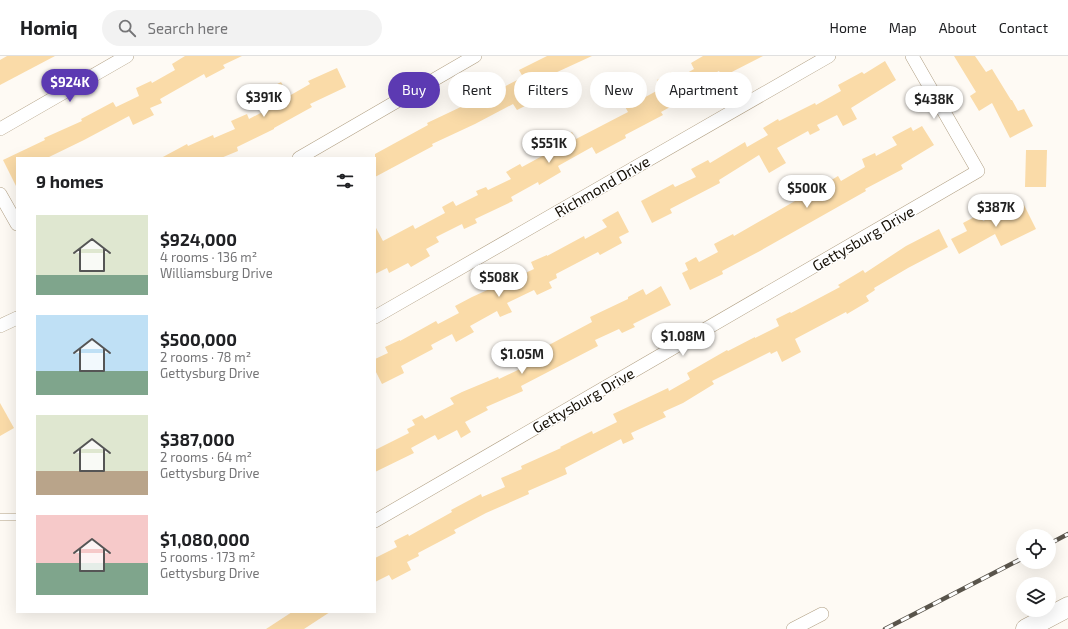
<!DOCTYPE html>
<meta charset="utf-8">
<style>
body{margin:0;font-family:"Exo 2",sans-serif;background:#f2f2f2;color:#202124;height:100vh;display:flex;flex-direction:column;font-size:15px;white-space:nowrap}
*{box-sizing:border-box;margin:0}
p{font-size:13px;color:#757577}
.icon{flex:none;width:22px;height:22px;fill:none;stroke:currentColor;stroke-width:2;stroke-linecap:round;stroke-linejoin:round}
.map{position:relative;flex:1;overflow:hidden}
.side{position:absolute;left:16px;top:101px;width:360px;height:456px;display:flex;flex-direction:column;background:#fff;border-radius:0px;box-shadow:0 4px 16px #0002}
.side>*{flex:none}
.hud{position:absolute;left:388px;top:16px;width:380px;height:36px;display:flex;gap:8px}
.tools{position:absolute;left:1016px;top:473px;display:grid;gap:8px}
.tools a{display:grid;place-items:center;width:40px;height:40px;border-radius:50%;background:#fff;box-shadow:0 4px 16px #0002;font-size:20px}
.price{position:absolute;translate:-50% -34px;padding:0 9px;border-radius:14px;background:#fff;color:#222;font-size:13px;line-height:26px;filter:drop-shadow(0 1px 2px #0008)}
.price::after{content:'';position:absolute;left:50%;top:24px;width:12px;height:9px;margin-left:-6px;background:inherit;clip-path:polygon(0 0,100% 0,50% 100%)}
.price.on{background:#5c3ab2;color:#fff}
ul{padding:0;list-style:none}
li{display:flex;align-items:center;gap:12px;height:100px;padding:0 20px}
li span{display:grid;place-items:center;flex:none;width:112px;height:80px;border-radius:0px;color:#555}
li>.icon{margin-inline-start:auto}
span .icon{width:48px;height:48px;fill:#fffc;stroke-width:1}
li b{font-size:17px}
h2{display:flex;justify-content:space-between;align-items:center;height:48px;padding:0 20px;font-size:17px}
.tag{padding:0 14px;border-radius:18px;background:#fff;box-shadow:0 4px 16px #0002;font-size:14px;line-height:36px}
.tag.on{background:#5c3ab2;color:#fff}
header{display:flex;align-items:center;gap:24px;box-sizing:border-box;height:56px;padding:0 20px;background:#fff;border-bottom:1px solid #e0e0e0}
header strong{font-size:19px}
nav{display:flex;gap:22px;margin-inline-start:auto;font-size:14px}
.search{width:280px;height:36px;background:#f2f2f2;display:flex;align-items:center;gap:10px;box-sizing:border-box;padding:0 14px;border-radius:22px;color:#757577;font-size:15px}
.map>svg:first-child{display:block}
.building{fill:#fadba8}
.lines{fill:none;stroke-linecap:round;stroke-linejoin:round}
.service-casing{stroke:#b09f83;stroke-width:7}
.minor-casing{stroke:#b09f83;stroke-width:14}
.primary-casing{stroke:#b09f83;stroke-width:21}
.service{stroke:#fff;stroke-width:6}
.minor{stroke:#fff;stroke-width:13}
.primary{stroke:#fff;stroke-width:20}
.rail-casing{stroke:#59544b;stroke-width:4.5}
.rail{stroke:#fff;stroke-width:3;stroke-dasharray:9;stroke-linecap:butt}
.labels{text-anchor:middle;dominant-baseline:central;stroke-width:3;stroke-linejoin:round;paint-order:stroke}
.street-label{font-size:15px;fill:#150f05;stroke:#fff}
</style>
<header>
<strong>Homiq</strong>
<div class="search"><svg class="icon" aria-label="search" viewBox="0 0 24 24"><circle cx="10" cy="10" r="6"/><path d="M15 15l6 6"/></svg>Search here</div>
<nav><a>Home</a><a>Map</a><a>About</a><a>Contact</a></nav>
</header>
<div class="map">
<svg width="1068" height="573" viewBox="0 0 1068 573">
<rect width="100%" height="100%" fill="#fefaf4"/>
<!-- building -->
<g class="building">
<path d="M7,0H55L0,29V4Z"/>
<path d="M185,0H242L223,9L225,12L206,22L204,18L160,43L162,47L150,52L154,59L133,69L129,60L84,84L47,102H17V132L3,104L45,84L44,82L82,65L81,63L113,46L116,51L139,40L136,32L151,25L152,27L175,14L172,8Z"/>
<path d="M547,0H592L542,23L545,29L532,36L537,44L517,54L513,48L475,68L432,88L433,90L375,121V98L428,69L427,67L465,49L464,47L496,31L498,34L523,21L519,14Z"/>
<path d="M703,0H763L722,21L719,15L695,28L699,35L661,56L663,59L625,79L626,82L596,98L592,91L558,110L561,116L539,129L538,126L511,141L513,145L475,163L477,167L464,173L462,168L436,181L439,186L426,193L430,200L411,211L408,207L389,217L387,212L375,218V170L383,185L413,169L415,173L445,157L442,151L453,145L456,150L478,139L476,135L486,131L488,134L511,123L506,116L520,108L522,111L544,99L541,93L572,76L576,83L628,56L623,47L636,40L638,45L662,32L657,24L671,16L675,24L694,13L691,7Z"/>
<path d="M954,0H975L986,16L992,13L1011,44H1012L1018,55L1024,53L1033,70L1010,82L992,47L979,55L970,40L976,36Z"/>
<path d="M885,5L896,24L851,52L857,63L843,70L837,59L817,69L820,74L810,79L808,75L777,92L786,107L769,117L759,99L719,124L720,127L670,153L672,157L652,167L641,145L673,128L675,131L696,121L691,113L708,104L710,107L745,86L747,91L768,79L763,72L778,63L779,65L815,47L816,49L841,35L838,29L862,16L864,18Z"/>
<path d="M337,12L346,31L310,48L312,51L274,72V73L237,91L238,95L221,102H161L187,88L188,90L213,79L214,82L235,73L231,65L247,58L249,63L270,52L262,36L281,26L289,40L310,28L308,25Z"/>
<path d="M922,70L934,89L901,109L903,113L865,133L866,135L760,195L722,215L723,218L690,234L682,217L688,214L685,207L696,201L699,206L718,196L714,188L733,178L734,180L802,141L803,143L826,130L825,128L838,120L841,125L865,111L862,103L875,97L876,100L897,89L892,81L911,71L913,75Z"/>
<path d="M1026,94H1047L1046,131H1025Z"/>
<path d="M1021,143L1036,173L1001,190L995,178L959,198L951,183L967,175L963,167L980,158L983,165L1008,154L1006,150Z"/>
<path d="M618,155L629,176L619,181L622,187L600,199L598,196L556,218L557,222L549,226L552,232L537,239L534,234L507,247L512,256L500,261L497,255L470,270L474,276L456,286L452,278L431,289L433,293L401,310L404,317L382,328L375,314V303L388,297L385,291L400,284V285L436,265L438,268L459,257L455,250L472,241L534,213L531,206L547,199V200L584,180L585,183L607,171L602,164Z"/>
<path d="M939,173L948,191L908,212L874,232L875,234L866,240L869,245L847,258L846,256L795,283L801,296L782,306L777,295L771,298L770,296L712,325L714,328L683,347L663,356L666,361L631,377L634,383L623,388L621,383L565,412L567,418L528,435L529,438L486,457L454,474L456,477L418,497L419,500L407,506L411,514L392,524L389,519L375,526V502L397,491L394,485L408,478L409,480L452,456L451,454L481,438L482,441L505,431L501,422L522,413L521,410L561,392L560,391L592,375L593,378L617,366L613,358L668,332L669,335L690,323L687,317L727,294L728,295L755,281V282L779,270L776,263L790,256L791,257L840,231L838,229L863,214L865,217L906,190Z"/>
<path d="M661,230L671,249L633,268L635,271L622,277L619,273L595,284L598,290L521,330L523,335L486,351L488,354L465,366L471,376L461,382L457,374L438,384L435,379L411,392L414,397L375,416V394L409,377L407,373L415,369L412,364L422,359L425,363L454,348L450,342L462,336L498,321L499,323L520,313L517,306L592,266L590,261L628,243V241L643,233L646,239Z"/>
<path d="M0,347L14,372L0,380Z"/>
<path d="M292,556H330L304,573H266Z"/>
</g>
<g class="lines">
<!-- service casing -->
<g class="service-casing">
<path id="service" d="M0,461H17"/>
</g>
<!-- minor casing -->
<g class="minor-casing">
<g id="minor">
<path d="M0,73L127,0"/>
<path d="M299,102L475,0"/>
<path d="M0,138L17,168"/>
<path d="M375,261L829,0"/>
<path d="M0,270L17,262"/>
<path d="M375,465L978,115L912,0"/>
<path d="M793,573L822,558"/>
</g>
</g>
<!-- primary casing -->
<g class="primary-casing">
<path id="primary" d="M1026,573L1068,551"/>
</g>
<!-- service -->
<use href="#service" class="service"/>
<!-- minor -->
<use href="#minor" class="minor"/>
<!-- primary -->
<use href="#primary" class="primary"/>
<!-- rail casing -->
<g class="rail-casing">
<g id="rail">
<path d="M1049,488L1068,478"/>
<path d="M885,573L1023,502"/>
</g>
</g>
<!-- rail -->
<use href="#rail" class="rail"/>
</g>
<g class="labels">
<!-- street labels -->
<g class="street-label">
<text transform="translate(602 130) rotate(-30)">Richmond Drive</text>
<text transform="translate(863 182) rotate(-30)">Gettysburg Drive</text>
<text transform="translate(583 344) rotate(-30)">Gettysburg Drive</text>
</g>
</g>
</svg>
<div class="tools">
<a><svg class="icon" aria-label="locate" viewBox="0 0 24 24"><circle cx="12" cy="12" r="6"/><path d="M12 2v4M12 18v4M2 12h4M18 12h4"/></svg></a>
<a><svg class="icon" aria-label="layers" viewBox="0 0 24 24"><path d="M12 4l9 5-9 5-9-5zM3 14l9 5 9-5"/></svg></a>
</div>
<b class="price on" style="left:70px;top:47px">$924K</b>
<b class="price" style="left:264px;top:62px">$391K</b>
<b class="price" style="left:934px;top:64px">$438K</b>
<b class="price" style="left:549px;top:108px">$551K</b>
<b class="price" style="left:807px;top:153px">$500K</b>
<b class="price" style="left:996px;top:172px">$387K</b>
<b class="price" style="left:499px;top:242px">$508K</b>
<b class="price" style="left:683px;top:301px">$1.08M</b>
<b class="price" style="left:522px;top:319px">$1.05M</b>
<div class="hud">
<a class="tag on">Buy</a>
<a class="tag">Rent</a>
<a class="tag">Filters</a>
<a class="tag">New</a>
<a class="tag">Apartment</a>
</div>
<section class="side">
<h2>9 homes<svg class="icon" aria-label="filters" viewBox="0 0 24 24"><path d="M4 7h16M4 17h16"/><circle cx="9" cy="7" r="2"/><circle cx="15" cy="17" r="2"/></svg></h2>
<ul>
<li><span style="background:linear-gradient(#dfe7d0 75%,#7fa58c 0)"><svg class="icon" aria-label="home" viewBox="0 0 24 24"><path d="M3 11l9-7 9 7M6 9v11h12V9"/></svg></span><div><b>$924,000</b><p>4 rooms · 136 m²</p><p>Williamsburg Drive</p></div></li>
<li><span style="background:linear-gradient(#bfe0f5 70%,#7fa58c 0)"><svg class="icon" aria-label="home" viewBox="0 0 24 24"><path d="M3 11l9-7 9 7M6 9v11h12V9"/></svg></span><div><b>$500,000</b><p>2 rooms · 78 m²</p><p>Gettysburg Drive</p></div></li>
<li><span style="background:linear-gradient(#dfe7d0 70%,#b9a48a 0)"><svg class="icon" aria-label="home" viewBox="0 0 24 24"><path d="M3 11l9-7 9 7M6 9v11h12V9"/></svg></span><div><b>$387,000</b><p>2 rooms · 64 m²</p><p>Gettysburg Drive</p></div></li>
<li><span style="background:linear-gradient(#f6c9c9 60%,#7fa58c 0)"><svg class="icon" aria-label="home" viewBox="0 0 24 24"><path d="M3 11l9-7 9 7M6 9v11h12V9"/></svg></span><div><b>$1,080,000</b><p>5 rooms · 173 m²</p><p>Gettysburg Drive</p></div></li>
</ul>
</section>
</div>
